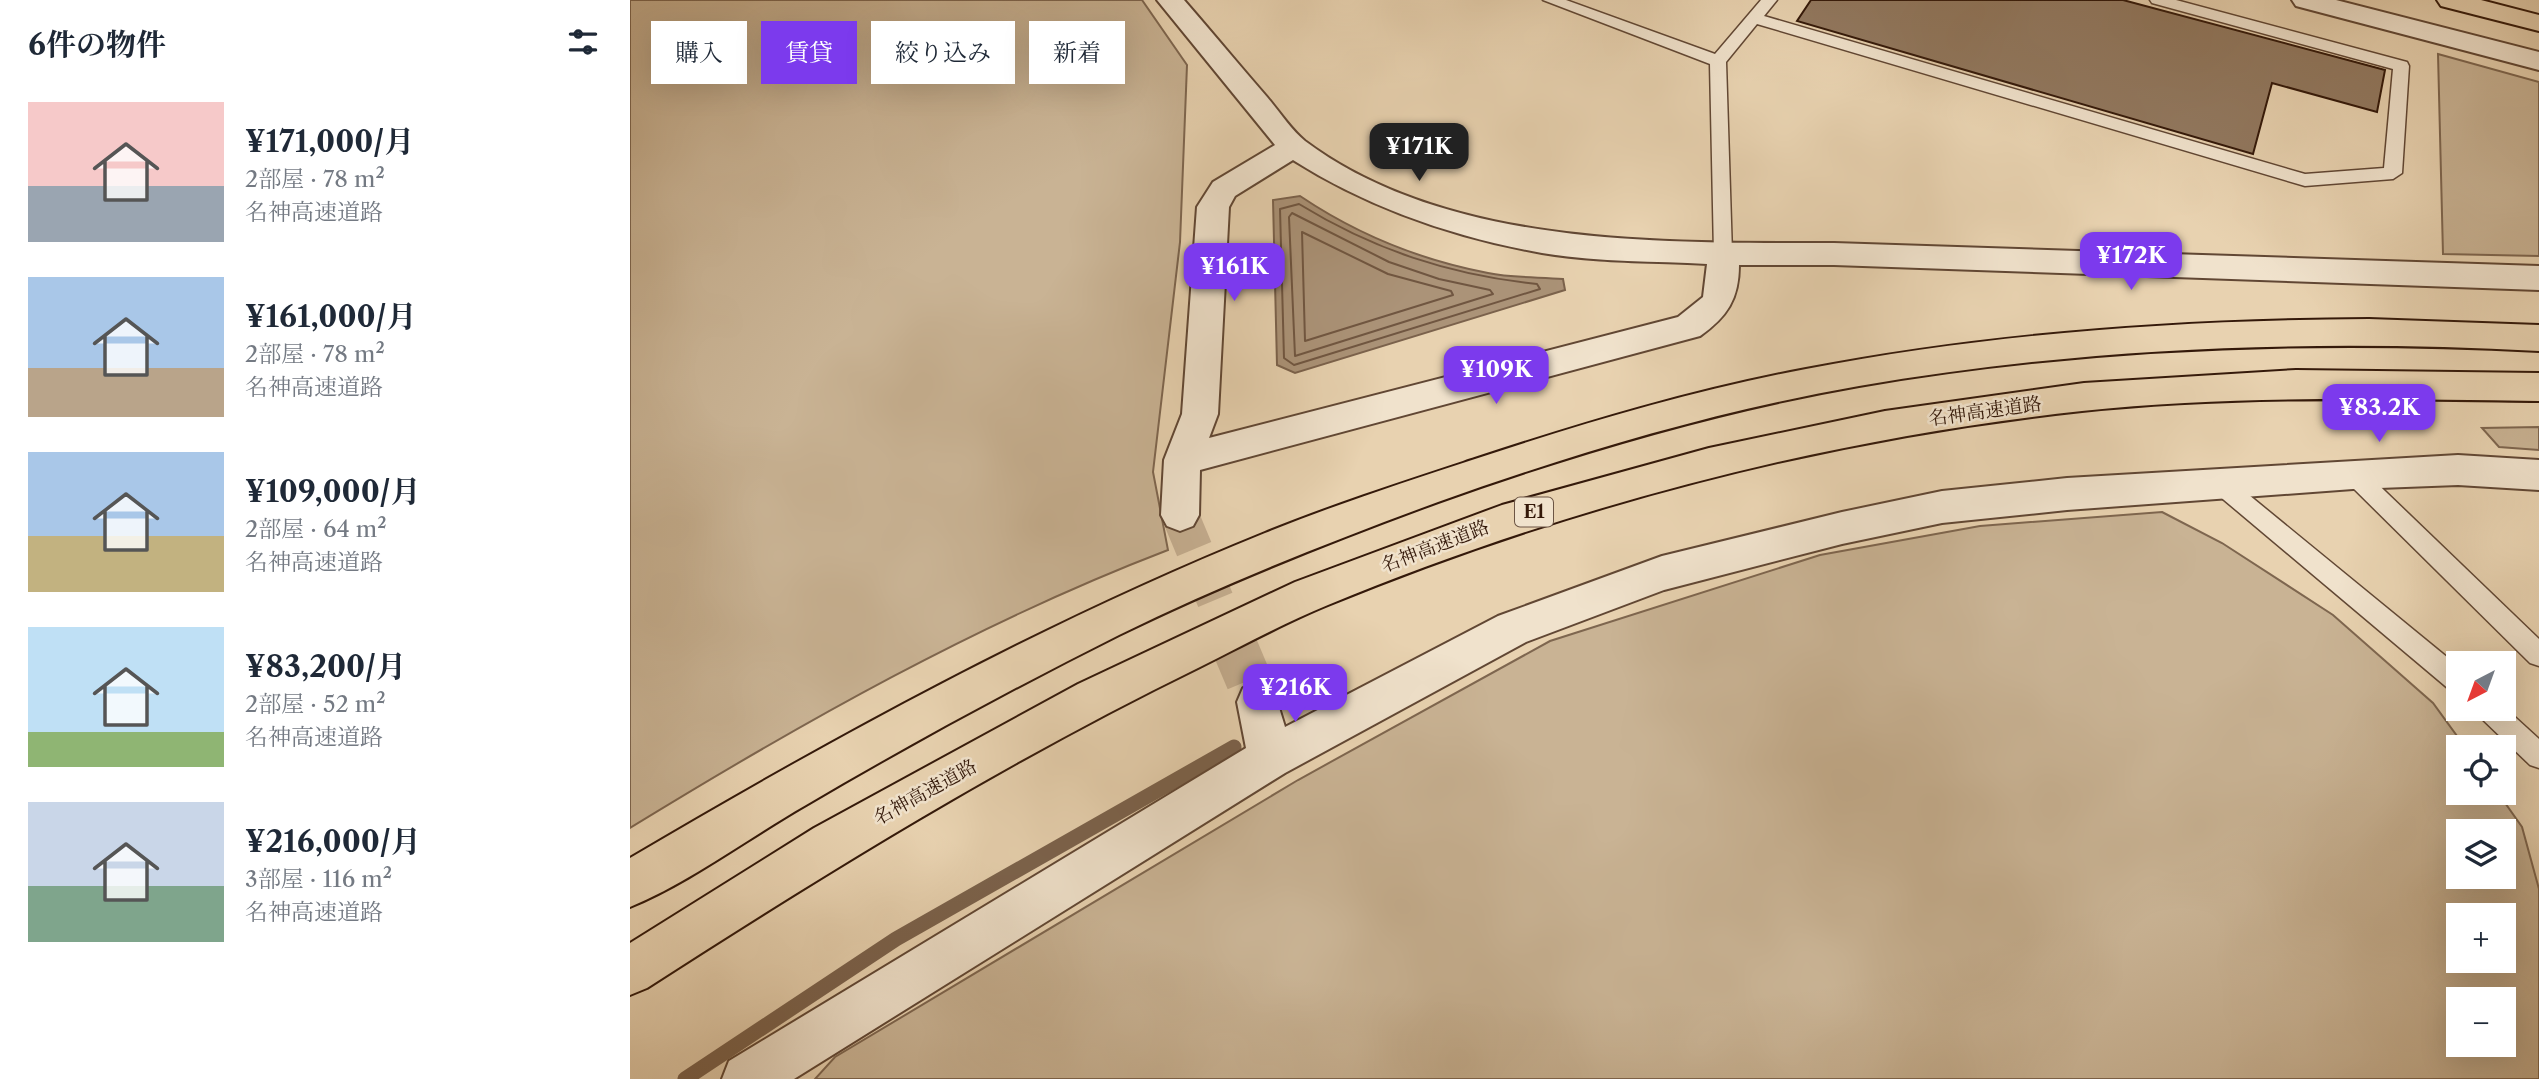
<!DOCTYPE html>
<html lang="ja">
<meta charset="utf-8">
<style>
body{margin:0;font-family:"Libre Caslon Text","Noto Serif JP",serif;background:#f2f2f3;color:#1f2937;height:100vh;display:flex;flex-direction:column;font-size:26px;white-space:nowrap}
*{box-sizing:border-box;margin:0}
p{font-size:23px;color:#747a83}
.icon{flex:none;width:38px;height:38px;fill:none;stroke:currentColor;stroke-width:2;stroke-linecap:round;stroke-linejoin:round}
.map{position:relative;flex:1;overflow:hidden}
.sheet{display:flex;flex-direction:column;background:#fff;width:630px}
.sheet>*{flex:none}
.banner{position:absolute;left:21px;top:21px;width:665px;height:63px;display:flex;gap:14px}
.needle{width:46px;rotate:221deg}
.buttons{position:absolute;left:1816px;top:651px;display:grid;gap:14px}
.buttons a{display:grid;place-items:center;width:70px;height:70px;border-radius:0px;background:#fff;box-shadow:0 7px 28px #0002;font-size:35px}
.price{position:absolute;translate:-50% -60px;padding:0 16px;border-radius:14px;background:#7c3aed;color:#fff;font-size:23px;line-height:46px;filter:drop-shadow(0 2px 4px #0008)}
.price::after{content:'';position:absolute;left:50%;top:42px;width:21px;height:16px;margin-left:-10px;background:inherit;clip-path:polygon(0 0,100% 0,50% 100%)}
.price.active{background:#222;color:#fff}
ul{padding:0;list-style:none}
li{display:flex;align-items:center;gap:21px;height:175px;padding:0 28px}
li span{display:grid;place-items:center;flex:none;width:196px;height:140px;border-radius:0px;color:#555}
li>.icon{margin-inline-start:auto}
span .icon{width:84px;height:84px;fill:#fffc;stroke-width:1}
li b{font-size:30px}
h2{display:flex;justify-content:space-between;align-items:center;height:84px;padding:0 28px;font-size:30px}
.tag{padding:0 24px;border-radius:0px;background:#fff;box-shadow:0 7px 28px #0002;font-size:24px;line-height:63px}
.tag.active{background:#7c3aed;color:#fff}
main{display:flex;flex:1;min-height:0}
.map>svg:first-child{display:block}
.green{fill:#c9b394;stroke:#7e664f;stroke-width:2;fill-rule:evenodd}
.water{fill:#ab9378;stroke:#7b624c;stroke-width:2}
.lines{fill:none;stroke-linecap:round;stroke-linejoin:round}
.shore{stroke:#705641;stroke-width:2}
.stream{stroke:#7b624c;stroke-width:15}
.building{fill:#927960;stroke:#34190a;stroke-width:2}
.street-tunnel-far1{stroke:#c4ad8f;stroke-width:37;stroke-dasharray:37 18;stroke-linecap:butt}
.street-tunnel{stroke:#c4ad8f;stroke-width:46;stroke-dasharray:46 23;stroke-linecap:butt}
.lane-casing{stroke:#614734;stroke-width:3}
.street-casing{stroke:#614734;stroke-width:4}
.highway-casing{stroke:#34190a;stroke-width:4}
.lane{fill:#f0e2cc;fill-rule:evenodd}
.street{fill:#f0e2cc;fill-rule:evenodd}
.highway{fill:#e8d2b0;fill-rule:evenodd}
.labels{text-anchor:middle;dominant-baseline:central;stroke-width:5;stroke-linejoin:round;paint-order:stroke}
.shield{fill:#f0e2cc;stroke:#6c5544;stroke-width:2}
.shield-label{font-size:18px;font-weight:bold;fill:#34190a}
.street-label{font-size:19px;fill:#34190a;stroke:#f0e2cc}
</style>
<main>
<section class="sheet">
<h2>6件の物件<svg class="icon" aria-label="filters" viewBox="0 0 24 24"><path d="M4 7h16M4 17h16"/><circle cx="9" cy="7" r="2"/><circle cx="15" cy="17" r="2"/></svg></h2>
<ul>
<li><span style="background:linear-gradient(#f6c9c9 60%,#9aa5b1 0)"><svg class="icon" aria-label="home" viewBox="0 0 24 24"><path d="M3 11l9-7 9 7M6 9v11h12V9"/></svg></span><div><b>¥171,000/月</b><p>2部屋 · 78 m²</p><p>名神高速道路</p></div></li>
<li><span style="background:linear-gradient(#a9c7e8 65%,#b9a48a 0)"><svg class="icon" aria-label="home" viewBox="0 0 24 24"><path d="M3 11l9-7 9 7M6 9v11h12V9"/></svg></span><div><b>¥161,000/月</b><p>2部屋 · 78 m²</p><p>名神高速道路</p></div></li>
<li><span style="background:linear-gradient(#a9c7e8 60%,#c2b280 0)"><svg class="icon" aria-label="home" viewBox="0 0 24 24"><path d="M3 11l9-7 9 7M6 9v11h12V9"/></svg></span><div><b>¥109,000/月</b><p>2部屋 · 64 m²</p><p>名神高速道路</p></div></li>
<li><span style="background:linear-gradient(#bfe0f5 75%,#8fb573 0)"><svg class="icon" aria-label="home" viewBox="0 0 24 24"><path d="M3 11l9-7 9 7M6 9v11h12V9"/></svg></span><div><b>¥83,200/月</b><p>2部屋 · 52 m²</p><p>名神高速道路</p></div></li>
<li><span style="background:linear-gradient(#c9d6e8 60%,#7fa58c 0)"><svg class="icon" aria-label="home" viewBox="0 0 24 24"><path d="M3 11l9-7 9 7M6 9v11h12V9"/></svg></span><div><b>¥216,000/月</b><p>3部屋 · 116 m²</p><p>名神高速道路</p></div></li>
</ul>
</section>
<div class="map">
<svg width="1909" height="1079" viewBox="0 0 1909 1079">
<rect width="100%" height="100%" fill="#e8d2b0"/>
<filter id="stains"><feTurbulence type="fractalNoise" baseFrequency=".00286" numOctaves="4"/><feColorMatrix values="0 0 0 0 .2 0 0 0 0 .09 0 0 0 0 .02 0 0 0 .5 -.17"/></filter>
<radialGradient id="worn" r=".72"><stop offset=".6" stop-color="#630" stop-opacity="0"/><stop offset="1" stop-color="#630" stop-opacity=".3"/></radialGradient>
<!-- green -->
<g class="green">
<path d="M0,0H512L557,65L550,242L523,472L538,550C350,622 171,723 0,828Z"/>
<path d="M1808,54L1909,82V256L1813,254Z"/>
<path d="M1909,427V450L1869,447L1852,428Z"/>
<path d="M1532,512L1592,543L1703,615L1803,703L1835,747H1829V793H1868L1892,827L1909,889V1079H185L205,1057L668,780L920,641L1190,555L1350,526ZM1829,831H1874V877H1829ZM1874,915V961H1829V915ZM1874,999V1045H1829V999Z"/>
</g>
<!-- water -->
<path class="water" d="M670,196C728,235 790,260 858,273C882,278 908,277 933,279L935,290L665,373L647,365L643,200Z"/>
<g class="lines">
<!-- shore -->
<g class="shore">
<path d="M669,204C744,250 820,275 907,284L910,289L664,365L654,358L650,209Z"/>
<path d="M662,213L759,262L809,279L860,290L863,294L665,356L659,217Z"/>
<path d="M672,232L758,274L821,291L823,295L675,341Z"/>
</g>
<!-- stream -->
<path class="stream" d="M55,1079L266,939L604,747"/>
</g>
<!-- building -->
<path class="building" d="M1181,0H1493L1755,70L1747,112L1642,83L1623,154L1167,21Z"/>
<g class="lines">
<!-- street-tunnel-far1 -->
<path class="street-tunnel-far1" d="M550,515L602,640"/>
<!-- street-tunnel -->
<path class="street-tunnel" d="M601,638L628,702"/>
<!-- lane casing -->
<g class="lane-casing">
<g id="lane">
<path d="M913,0H936L1085,54L1131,0H1147L1134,16L1675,174L1754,168L1763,69L1522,3L1520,0H1546L1777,62L1779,66L1772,173L1763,179L1675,186L1127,24L1096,62L1102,254L1093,261L1084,254L1080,64Z"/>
<path d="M1723,465L1731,468L1909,639V666L1900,663L1715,480L1712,474L1715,468Z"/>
<path d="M1589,474L1597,477L1829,667V693L1820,690L1581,489L1578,483L1581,477Z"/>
<path d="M1874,707L1909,739V768L1900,765L1850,717L1847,709Z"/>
</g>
</g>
<!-- street casing -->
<g class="street-casing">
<g id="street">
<path d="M527,0H554C582,32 609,65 637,97C649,111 661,130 675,141C818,248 1034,243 1204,243L1909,266V290L1204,265H1109C1109,299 1097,317 1070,336L570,470L569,515L563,526L550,531L537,526L531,515L534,460L552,414L567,207L583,182L645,145ZM663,160C739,208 823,237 912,253C964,262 1024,261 1077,264L1073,297L1048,317L579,438L588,414L599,207L605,196Z"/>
<path d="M1662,0H1706L1909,52V70L1666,6Z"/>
<path d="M1828,455L1909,460V490L1828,485L1723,489L1437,510L1312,523L1212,544L1034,590L896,642L655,773L164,1079H92L99,1061L616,748L607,702L613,688L628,682L643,688L655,727L868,616L1032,556L1212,512L1312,491L1437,478Z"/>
</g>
</g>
<!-- highway casing -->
<g class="highway-casing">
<g id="highway">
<path d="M1807,0H1851L1909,15V31L1811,6Z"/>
<path d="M1739,319L1909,325V351C1682,339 1454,347 1229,386C1086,411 945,453 808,502C699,542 593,584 489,635C383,688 278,745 176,805C120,837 59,883 0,907V858C205,737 415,622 635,533C704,505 775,482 845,459C954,423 1064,390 1176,369C1362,333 1550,320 1739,319Z"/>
<path d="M1666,370L1909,373V401C1757,399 1604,395 1452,411C1194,439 938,506 698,605C654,623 612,646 570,667C377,761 197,872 17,988L0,995V943L184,828L448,684L665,582L872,505L1079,448L1255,411L1454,383Z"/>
</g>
</g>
<!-- lane -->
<use href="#lane" class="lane"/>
<!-- street -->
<use href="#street" class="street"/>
<!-- highway -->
<use href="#highway" class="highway"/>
</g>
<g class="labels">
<!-- shield labels -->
<rect class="shield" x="885" y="497.5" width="38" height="29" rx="5"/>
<g class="shield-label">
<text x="904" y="512">E1</text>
</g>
<!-- street labels -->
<g class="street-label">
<text transform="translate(1355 411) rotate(-8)">名神高速道路</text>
<text transform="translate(805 546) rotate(-21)">名神高速道路</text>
<text transform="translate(295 792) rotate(-29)">名神高速道路</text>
</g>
</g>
<rect width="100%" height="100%" filter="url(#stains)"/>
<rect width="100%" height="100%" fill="url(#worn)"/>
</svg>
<div class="buttons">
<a><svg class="needle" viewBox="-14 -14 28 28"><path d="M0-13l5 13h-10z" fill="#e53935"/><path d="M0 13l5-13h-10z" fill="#747a83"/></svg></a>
<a><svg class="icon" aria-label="locate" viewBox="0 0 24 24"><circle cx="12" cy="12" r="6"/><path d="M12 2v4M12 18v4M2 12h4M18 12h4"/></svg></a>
<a><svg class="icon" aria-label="layers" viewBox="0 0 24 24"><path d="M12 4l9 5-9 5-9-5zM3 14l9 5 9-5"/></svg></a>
<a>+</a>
<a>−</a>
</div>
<b class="price active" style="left:789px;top:183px">¥171K</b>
<b class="price" style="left:1501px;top:292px">¥172K</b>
<b class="price" style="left:604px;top:303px">¥161K</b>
<b class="price" style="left:866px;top:406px">¥109K</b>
<b class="price" style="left:1749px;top:444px">¥83.2K</b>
<b class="price" style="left:665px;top:724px">¥216K</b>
<div class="banner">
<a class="tag">購入</a>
<a class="tag active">賃貸</a>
<a class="tag">絞り込み</a>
<a class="tag">新着</a>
</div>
</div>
</main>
